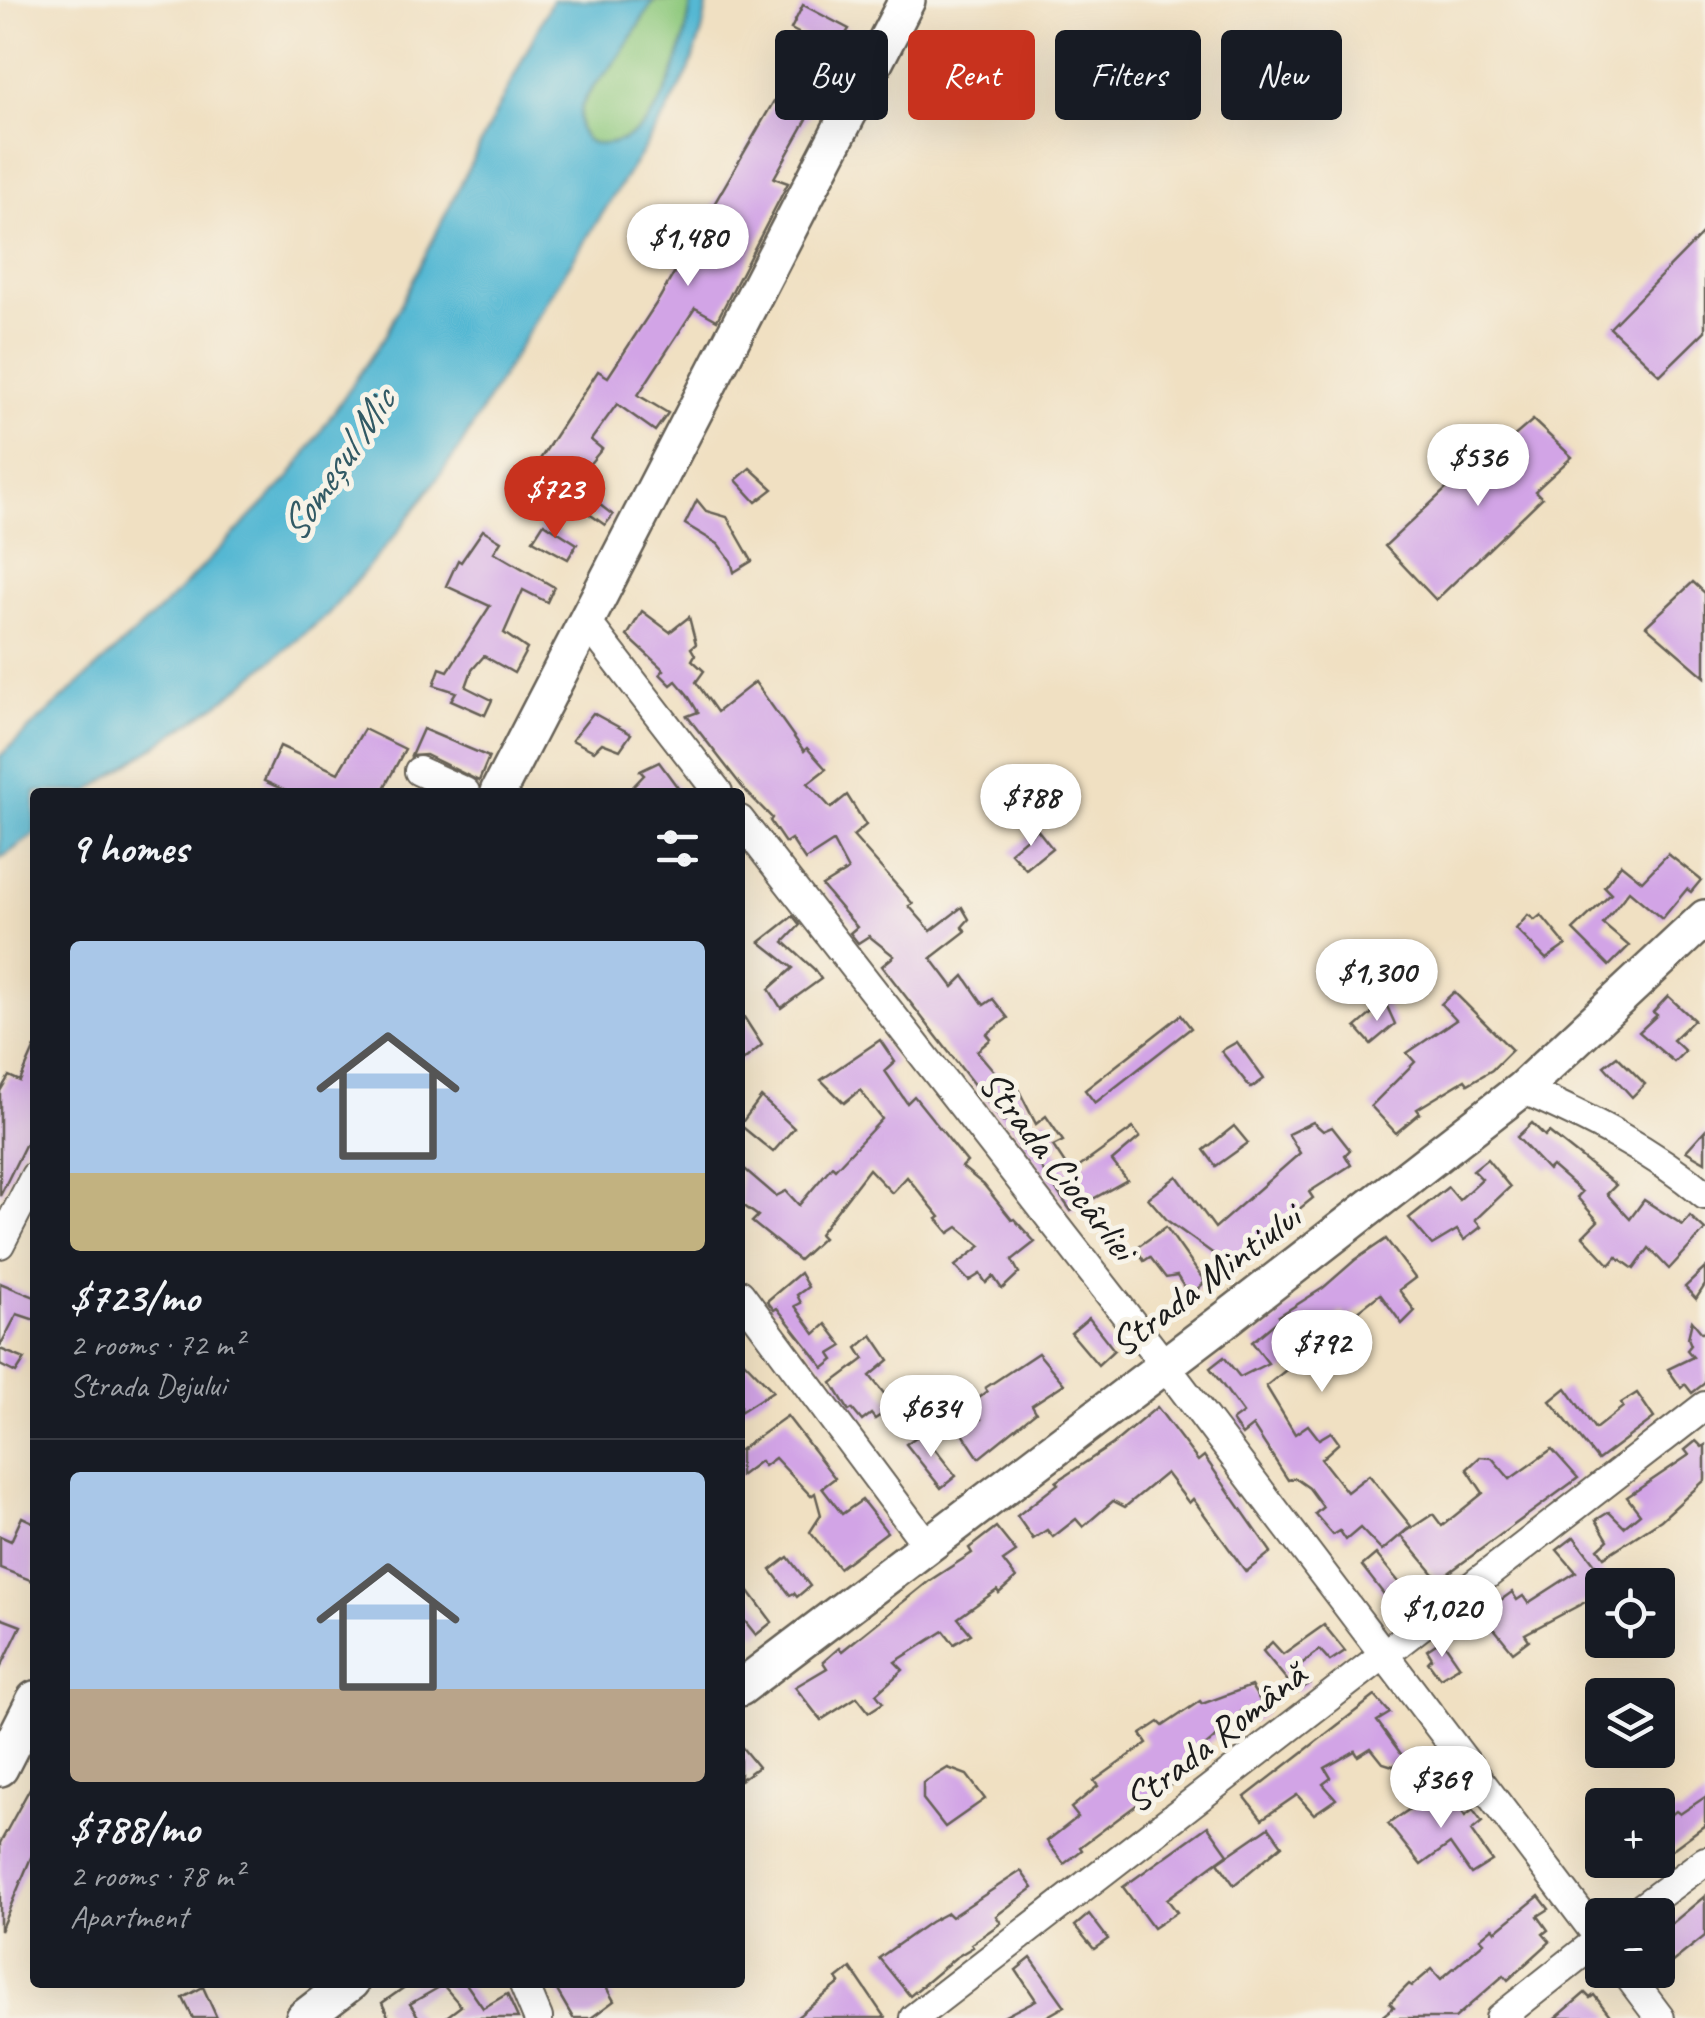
<!DOCTYPE html>
<meta charset="utf-8">
<style>
body{margin:0;font-family:Caveat,sans-serif;background:#242831;color:#f1f3f6;height:100vh;display:flex;flex-direction:column;font-size:38px;white-space:nowrap}
*{box-sizing:border-box;margin:0}
p{font-size:32px;color:#9ea1a6}
.icon{flex:none;width:55px;height:55px;fill:none;stroke:currentColor;stroke-width:2;stroke-linecap:round;stroke-linejoin:round}
.map{position:relative;flex:1;overflow:hidden}
.sheet{position:absolute;left:30px;top:788px;width:715px;height:1200px;display:flex;flex-direction:column;background:#171b24;border-radius:10px;box-shadow:0 10px 40px #0002}
.sheet>*{flex:none}
.top-card{position:absolute;left:775px;top:30px;width:780px;height:90px;display:flex;gap:20px}
.buttons{position:absolute;left:1585px;top:1568px;display:grid;gap:20px}
.buttons a{display:grid;place-items:center;width:90px;height:90px;border-radius:10px;background:#171b24;box-shadow:0 10px 40px #0002;font-size:50px}
.price{position:absolute;translate:-50% -85px;padding:0 22px;border-radius:35px;background:#fff;color:#222;font-size:32px;line-height:65px;filter:drop-shadow(0 2px 5px #0008)}
.price::after{content:'';position:absolute;left:50%;top:60px;width:30px;height:22px;margin-left:-15px;background:inherit;clip-path:polygon(0 0,100% 0,50% 100%)}
.price.current{background:#c8321e;color:#fff}
ul{padding:0;list-style:none}
li{display:grid;align-content:center;gap:20px;height:530px;padding:0 40px}
li+li{border-top:2px solid #363941}
li span{display:grid;place-items:center;height:310px;border-radius:10px;color:#555}
li>.icon{margin-inline-start:auto}
span .icon{width:180px;height:180px;fill:#fffc;stroke-width:1}
li b{font-size:42px}
h2{display:flex;justify-content:space-between;align-items:center;height:120px;padding:0 40px;font-size:42px}
.tag{padding:0 35px;border-radius:10px;background:#171b24;box-shadow:0 10px 40px #0002;font-size:35px;line-height:90px}
.tag.current{background:#c8321e;color:#fff}
.map>svg:first-child{display:block}
.green{fill:#8fc97e;stroke:#56724d;stroke-width:2.5}
.water{fill:#54b8d3;stroke:#386a78;stroke-width:2.5}
.building{fill:#d2a4e6}
.lines{fill:none;stroke-linecap:round;stroke-linejoin:round}
.minor-casing{stroke:#666156;stroke-width:32}
.major-casing{stroke:#666156;stroke-width:40}
.minor{stroke:#fff;stroke-width:28}
.major{stroke:#fff;stroke-width:35}
.labels{text-anchor:middle;dominant-baseline:central;stroke-width:10;stroke-linejoin:round;paint-order:stroke}
.street-label{font-size:40px;fill:#1c1c1c;stroke:#f7f3e8}
.water-label{font-size:42px;font-style:italic;fill:#325a65;stroke:#f7f3e8}
</style>
<div class="map">
<svg width="1705" height="2018" viewBox="0 0 1705 2018">
<rect width="100%" height="100%" fill="#f7f3e8"/>
<filter id="ink" filterUnits="userSpaceOnUse"><feTurbulence type="fractalNoise" baseFrequency=".01" numOctaves="2"/><feDisplacementMap in="SourceGraphic" scale="20" xChannelSelector="R" yChannelSelector="G"/><feConvolveMatrix kernelMatrix="1 2 1 2 8 2 1 2 1" color-interpolation-filters="sRGB"/></filter>
<filter id="wash" filterUnits="userSpaceOnUse"><feTurbulence type="fractalNoise" baseFrequency=".0048" numOctaves="4" result="noise"/><feDisplacementMap in="SourceGraphic" scale="40" xChannelSelector="R" yChannelSelector="G"/><feGaussianBlur stdDeviation="2.25" result="paint"/><feColorMatrix in="noise" values="0 0 0 0 0 0 0 0 0 0 0 0 0 0 0 0 0 1.4 0 .05"/><feComposite in="paint" operator="in"/></filter>
<g filter="url(#wash)">
<rect width="100%" height="100%" fill="#f0e0c2"/>
<!-- green -->
<path class="green" d="M654,0H692C686,39 670,100 641,128C617,150 569,155 581,109C586,91 606,75 617,59C630,40 642,20 654,0Z"/>
<!-- water -->
<path class="water" d="M552,0H654C642,20 630,40 617,59C606,75 586,91 581,109C569,155 617,150 641,128C670,100 686,39 692,0H708L702,32L689,70L666,114L549,297L459,449L398,532L327,615L228,697L88,792H35V834L0,859V756L164,606L290,477L385,336Z"/>
<g id="blocks">
<!-- building -->
<g class="building">
<path d="M803,5L849,29L839,45L826,40L821,45L791,29Z"/>
<path d="M796,63L830,78L774,178L788,183L726,303L717,320L695,308L638,395L668,413L655,431L617,404L591,440L602,449L573,484L613,515L605,525L531,473L598,371L608,377L659,299Z"/>
<path d="M1705,231V331L1660,375L1610,328Z"/>
<path d="M1533,420L1572,457L1535,491L1542,498L1436,600L1385,546L1491,447L1496,452Z"/>
<path d="M750,468L773,489L756,502L736,480Z"/>
<path d="M697,500L706,511L727,517L752,561L734,572L731,561L718,544L685,524Z"/>
<path d="M544,523L577,544L568,559L533,540Z"/>
<path d="M483,530L501,541L494,552L554,587L547,602L523,590L504,633L527,649L514,673L484,656L472,670L466,687L492,700L485,715L451,700L456,692L434,685L440,668L448,671L490,606L446,586L458,560L461,562Z"/>
<path d="M1693,582L1705,593V677L1646,626Z"/>
<path d="M642,611L670,632L689,617L696,644L691,648L695,655L692,660L704,671L696,682L717,712L755,682L804,751L807,748L826,769L808,783L831,808L847,795L866,825L853,836L913,904L909,906L931,931L962,907L969,919L962,927L966,931L931,958L953,987L964,976L984,1005L993,999L1008,1018L987,1034L991,1039L977,1051L1010,1090L1016,1085L1036,1124L1046,1116L1063,1141L1053,1146L1071,1173L1133,1128L1140,1137L1112,1161L1127,1180L1071,1211L1007,1119L1003,1122L882,966L894,956L869,936L858,943L850,933L857,927L822,886L848,870L833,842L805,860L791,839L785,843L770,821L772,818L743,788L687,716L698,712L687,694L676,681L671,685L660,674L664,670L627,636Z"/>
<path d="M593,713L631,734L620,750L602,743L594,751L572,740Z"/>
<path d="M364,729L405,749L382,792H288L264,781L280,746L338,773Z"/>
<path d="M423,729L489,757L479,781L426,755L411,756Z"/>
<path d="M659,762L681,792H628L644,775L640,771Z"/>
<path d="M1037,829L1052,848L1026,869L1010,852Z"/>
<path d="M1668,854L1701,880L1691,892L1687,889L1662,919L1629,891L1603,924L1629,946L1609,966L1573,930L1611,894L1604,887L1621,864L1642,881Z"/>
<path d="M1528,915L1535,920L1541,915L1566,945L1546,959L1516,929Z"/>
<path d="M793,916L800,925L784,942L814,969L821,979L781,1008L769,989L793,968L760,942Z"/>
<path d="M1454,992L1512,1050L1492,1070L1468,1084L1465,1080L1417,1109L1420,1113L1396,1133L1371,1106L1415,1062L1407,1053L1456,1020L1441,1004Z"/>
<path d="M1668,996L1694,1020L1673,1040L1685,1051L1674,1062L1639,1032L1657,1015L1653,1012Z"/>
<path d="M1385,1002L1395,1024L1371,1044L1356,1027Z"/>
<path d="M740,1011L762,1045L740,1063Z"/>
<path d="M1181,1015L1191,1028L1095,1103L1085,1090Z"/>
<path d="M880,1040L895,1062L885,1071L907,1103L914,1096L967,1162L962,1167L984,1185L1012,1220L1014,1219L1035,1242L1012,1260L1019,1273L1002,1289L993,1276L986,1283L980,1274L969,1281L955,1266L981,1246L958,1227L949,1233L937,1219L940,1217L907,1177L892,1193L869,1169L819,1234L823,1238L799,1260L752,1222L758,1216L740,1203V1165L776,1196L786,1191L799,1205L832,1166L835,1169L882,1119L860,1090L844,1103L821,1080Z"/>
<path d="M1237,1042L1264,1079L1251,1088L1221,1051Z"/>
<path d="M35,1047V1125L0,1196V1091L9,1076L20,1081Z"/>
<path d="M1617,1056L1645,1084L1632,1097L1604,1066Z"/>
<path d="M761,1097L794,1128L773,1152L740,1125Z"/>
<path d="M1313,1122L1323,1131L1332,1127L1350,1150L1345,1155L1351,1165L1309,1192L1313,1198L1229,1265L1168,1221L1148,1198L1177,1176L1215,1228L1300,1153L1288,1134Z"/>
<path d="M1532,1123L1545,1136L1549,1132L1616,1185L1607,1194L1630,1219L1644,1200L1683,1225L1690,1216L1705,1230L1669,1269L1649,1248L1634,1269L1617,1257L1610,1265L1583,1236L1598,1221L1577,1197L1582,1192L1552,1166L1548,1170L1517,1137Z"/>
<path d="M1234,1126L1248,1143L1216,1166L1204,1150Z"/>
<path d="M1705,1130V1162L1686,1151Z"/>
<path d="M1487,1159L1510,1187L1475,1220L1481,1227L1464,1240L1457,1230L1432,1245L1409,1218L1448,1187L1459,1200L1482,1179L1473,1170Z"/>
<path d="M1166,1227L1205,1282L1195,1291L1184,1287L1177,1276L1166,1278L1150,1257L1144,1261L1136,1248Z"/>
<path d="M1386,1239L1415,1278L1399,1290L1415,1311L1402,1324L1380,1294L1348,1319L1342,1312L1309,1337L1313,1343L1293,1358L1296,1362L1266,1386L1295,1434L1308,1425L1319,1439L1331,1432L1339,1443L1321,1459L1347,1492L1369,1475L1411,1526L1382,1551L1360,1528L1346,1540L1340,1531L1333,1535L1315,1514L1323,1507L1309,1488L1295,1478L1288,1480L1253,1426L1242,1435L1232,1421L1243,1413L1210,1368L1224,1357L1240,1377L1268,1363L1252,1342L1281,1318L1279,1316L1323,1288L1355,1260Z"/>
<path d="M1705,1268V1285L1696,1299L1685,1287Z"/>
<path d="M800,1273L808,1287L797,1295L801,1303L795,1306L815,1334L826,1324L843,1346L830,1354L834,1360L824,1368L777,1308L774,1310L767,1301Z"/>
<path d="M0,1283L35,1297V1320L17,1314L0,1346Z"/>
<path d="M1089,1318L1114,1350L1098,1365L1071,1333Z"/>
<path d="M1692,1321L1702,1333L1705,1330V1383L1692,1393L1685,1384L1681,1388L1668,1369L1693,1357L1687,1350L1691,1345L1688,1338Z"/>
<path d="M872,1335L889,1360L870,1376L894,1406L875,1419L871,1414L862,1421L852,1409L849,1411L832,1383L864,1359L857,1348Z"/>
<path d="M0,1349L25,1359L16,1373L0,1365Z"/>
<path d="M1038,1353L1064,1384L1032,1405L1036,1412L979,1458L963,1434L981,1419L969,1405L987,1391L985,1388Z"/>
<path d="M740,1357L773,1391L740,1412Z"/>
<path d="M1566,1388L1595,1429L1623,1407L1621,1403L1637,1393L1654,1418L1598,1460L1550,1401Z"/>
<path d="M1157,1407L1198,1461L1204,1456L1271,1552L1246,1572L1193,1499L1189,1503L1166,1473L1125,1507L1113,1501L1083,1527L1076,1519L1053,1537L1047,1530L1033,1539L1017,1516L1058,1484L1056,1482L1113,1444Z"/>
<path d="M787,1416L835,1478L822,1488L842,1514L862,1500L887,1532L839,1568L810,1532L821,1515L815,1493L811,1496L775,1458L764,1466L760,1461L740,1476V1450Z"/>
<path d="M922,1433L956,1476L941,1488L906,1444Z"/>
<path d="M1696,1441L1702,1447L1705,1445V1480L1661,1520L1604,1557L1598,1549L1608,1540L1596,1520L1609,1512L1624,1527L1640,1514L1627,1497L1689,1455L1685,1450Z"/>
<path d="M1552,1449L1578,1478L1439,1580L1401,1535L1433,1514L1442,1526L1483,1493L1467,1469L1480,1457L1492,1458L1510,1479Z"/>
<path d="M22,1517L35,1523V1582L0,1568V1536L11,1541Z"/>
<path d="M996,1527L1016,1552L1003,1561L1016,1578L999,1593L997,1590L958,1618L971,1634L954,1644L944,1631L895,1662L903,1670L876,1694L883,1703L869,1712L857,1697L821,1720L795,1687L827,1668L823,1662L839,1648L842,1651L929,1581L972,1553L969,1548Z"/>
<path d="M1574,1537L1611,1585H1602V1614L1591,1599L1525,1634L1529,1640L1513,1652L1488,1621L1493,1617L1487,1610L1512,1592L1517,1600L1523,1596L1528,1603L1576,1572L1557,1550Z"/>
<path d="M1376,1554L1416,1603L1400,1615L1362,1566Z"/>
<path d="M788,1557L810,1586L797,1597L794,1593L790,1595L771,1570Z"/>
<path d="M740,1579L772,1622L756,1635L740,1615Z"/>
<path d="M0,1618L21,1626L0,1669Z"/>
<path d="M1324,1625L1345,1651L1330,1661L1320,1650L1296,1668L1310,1683L1297,1692L1263,1651L1272,1642L1283,1654Z"/>
<path d="M1442,1640L1460,1666L1440,1678L1428,1662L1432,1658L1427,1650Z"/>
<path d="M1251,1686L1267,1712L1253,1722L1245,1709L1220,1727L1223,1731L1198,1752L1203,1759L1170,1781L1172,1784L1161,1793L1158,1789L1080,1847L1082,1850L1064,1864L1047,1841L1078,1817L1071,1808L1098,1786L1094,1781L1147,1743L1141,1734L1159,1722L1163,1726L1200,1701L1202,1704Z"/>
<path d="M1375,1696L1390,1713L1377,1721L1404,1758L1393,1766L1383,1763L1371,1748L1358,1756L1355,1751L1325,1768L1331,1778L1323,1784L1336,1799L1314,1814L1297,1795L1262,1819L1245,1797Z"/>
<path d="M740,1745L758,1767L740,1780Z"/>
<path d="M948,1768L967,1775L985,1799L945,1827L923,1799V1783Z"/>
<path d="M35,1779V1848L0,1931V1843Z"/>
<path d="M1445,1785L1465,1816L1473,1810L1482,1822L1471,1831L1492,1861L1471,1874L1450,1844L1421,1865L1388,1824Z"/>
<path d="M1705,1797V1825L1658,1860V1825L1676,1811L1680,1814Z"/>
<path d="M1208,1826L1228,1854L1167,1899L1177,1912L1153,1928L1123,1887Z"/>
<path d="M1269,1827L1282,1845L1234,1885L1218,1862Z"/>
<path d="M1021,1871L1033,1888L996,1916L1001,1923L971,1944L973,1947L955,1958L910,1996L879,1958L930,1922L947,1913L951,1917Z"/>
<path d="M1539,1896L1549,1909L1538,1916L1548,1930L1543,1934L1550,1942L1508,1980L1504,1975L1455,2018H1380L1394,2007L1390,2003L1409,1984L1412,1986L1432,1969L1441,1979L1484,1942L1480,1938L1493,1927L1496,1931Z"/>
<path d="M1705,1896V1936L1666,1967L1658,1958V1935Z"/>
<path d="M1089,1914L1108,1939L1094,1949L1075,1926Z"/>
<path d="M1031,1958L1065,2006L1044,2018H1001L1036,2000L1016,1970Z"/>
<path d="M851,1968L885,2018H796L840,1983L837,1979Z"/>
<path d="M412,1982H465L483,2008L507,1994L518,2018H445L461,2006L443,1985L410,2004L419,2018H389L382,2003Z"/>
<path d="M552,1982H603L614,2001L591,2018H573Z"/>
<path d="M203,1987L217,2018H193L183,1998Z"/>
<path d="M1585,1993L1590,1998L1594,1995L1612,2018H1556Z"/>
</g>
</g>
</g>
<g filter="url(#ink)">
<use href="#blocks" fill-opacity="0" stroke="#666156" stroke-width="2.5"/>
<g class="lines">
<!-- minor casing -->
<g class="minor-casing">
<g id="minor">
<path d="M586,621L718,792"/>
<path d="M419,771L465,792"/>
<path d="M740,820L1164,1364L1602,1942"/>
<path d="M1522,1089C1586,1117 1651,1149 1705,1195"/>
<path d="M0,1244L35,1176"/>
<path d="M740,1294L927,1545"/>
<path d="M1632,1915L1705,1861"/>
<path d="M1624,1970L1660,2018"/>
<path d="M523,1982L538,2018"/>
<path d="M914,2018L1705,1406"/>
<path d="M1500,2018L1602,1937"/>
</g>
</g>
<!-- major casing -->
<g class="major-casing">
<g id="major">
<path d="M498,792L907,0"/>
<path d="M740,1688L1226,1319L1522,1089L1705,918"/>
<path d="M0,1768L35,1699"/>
<path d="M304,2018L351,1982"/>
</g>
</g>
<!-- minor -->
<use href="#minor" class="minor"/>
<!-- major -->
<use href="#major" class="major"/>
</g>
</g>
<g class="labels">
<!-- street labels -->
<g class="street-label">
<text transform="translate(1058 1165) rotate(52)">Strada Ciocârliei</text>
<text transform="translate(1205 1280) rotate(-37)">Strada Mintiului</text>
<text transform="translate(1215 1737) rotate(-38)">Strada Română</text>
</g>
<!-- water labels -->
<g class="water-label">
<text transform="translate(337 465) rotate(-56)">Someșul Mic</text>
</g>
</g>
</svg>
<div class="buttons">
<a><svg class="icon" aria-label="locate" viewBox="0 0 24 24"><circle cx="12" cy="12" r="6"/><path d="M12 2v4M12 18v4M2 12h4M18 12h4"/></svg></a>
<a><svg class="icon" aria-label="layers" viewBox="0 0 24 24"><path d="M12 4l9 5-9 5-9-5zM3 14l9 5 9-5"/></svg></a>
<a>+</a>
<a>−</a>
</div>
<b class="price" style="left:688px;top:289px">$1,480</b>
<b class="price" style="left:1478px;top:509px">$536</b>
<b class="price current" style="left:555px;top:541px">$723</b>
<b class="price" style="left:1031px;top:849px">$788</b>
<b class="price" style="left:1377px;top:1024px">$1,300</b>
<b class="price" style="left:1322px;top:1395px">$792</b>
<b class="price" style="left:931px;top:1460px">$634</b>
<b class="price" style="left:1442px;top:1660px">$1,020</b>
<b class="price" style="left:1441px;top:1831px">$369</b>
<div class="top-card">
<a class="tag">Buy</a>
<a class="tag current">Rent</a>
<a class="tag">Filters</a>
<a class="tag">New</a>
</div>
<section class="sheet">
<h2>9 homes<svg class="icon" aria-label="filters" viewBox="0 0 24 24"><path d="M4 7h16M4 17h16"/><circle cx="9" cy="7" r="2"/><circle cx="15" cy="17" r="2"/></svg></h2>
<ul>
<li><span style="background:linear-gradient(#a9c7e8 75%,#c2b280 0)"><svg class="icon" aria-label="home" viewBox="0 0 24 24"><path d="M3 11l9-7 9 7M6 9v11h12V9"/></svg></span><div><b>$723/mo</b><p>2 rooms · 72 m²</p><p>Strada Dejului</p></div></li>
<li><span style="background:linear-gradient(#a9c7e8 70%,#b9a48a 0)"><svg class="icon" aria-label="home" viewBox="0 0 24 24"><path d="M3 11l9-7 9 7M6 9v11h12V9"/></svg></span><div><b>$788/mo</b><p>2 rooms · 78 m²</p><p>Apartment</p></div></li>
</ul>
</section>
</div>
